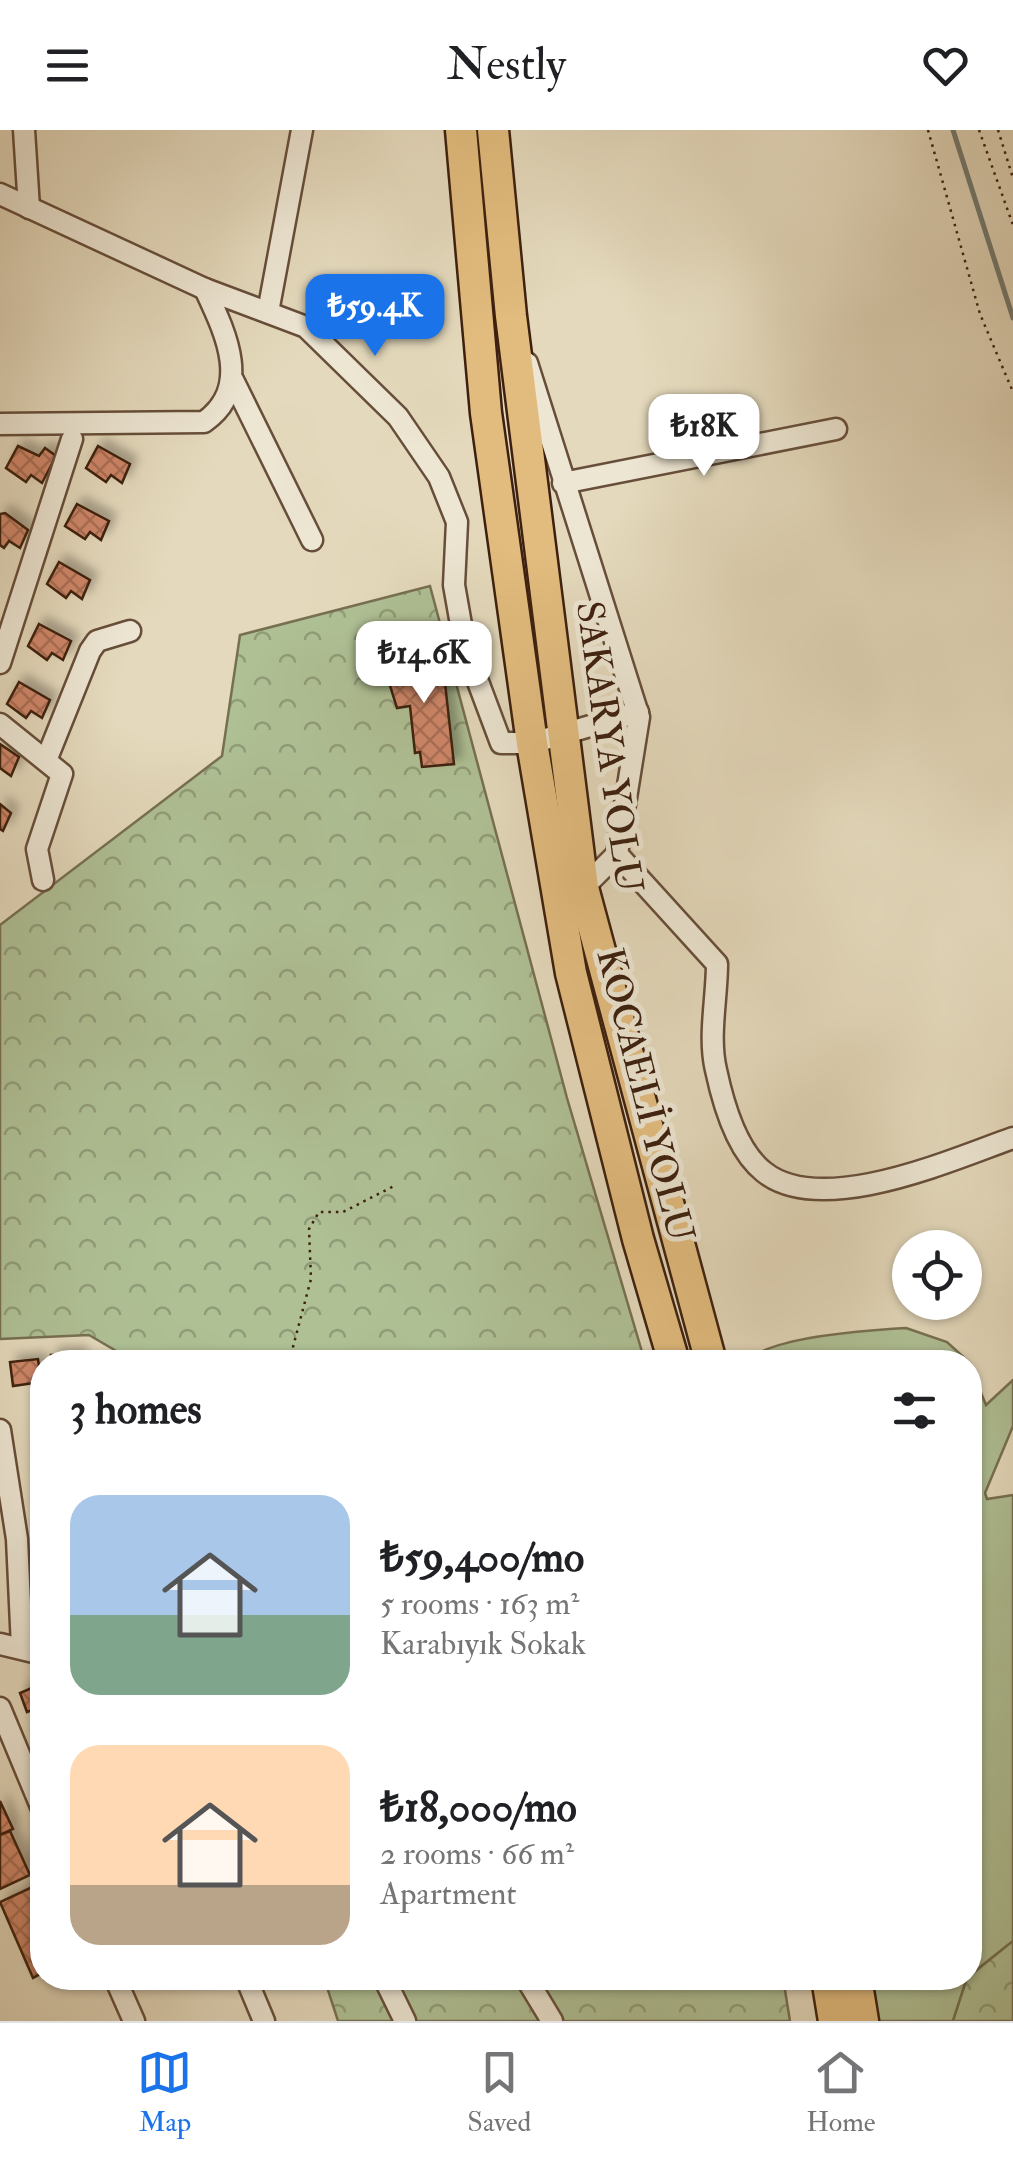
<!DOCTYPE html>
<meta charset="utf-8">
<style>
body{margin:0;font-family:"IM FELL Double Pica",serif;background:#f6f6f6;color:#202124;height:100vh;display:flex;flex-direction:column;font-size:38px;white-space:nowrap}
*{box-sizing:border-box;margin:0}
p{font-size:32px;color:#757577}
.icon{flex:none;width:55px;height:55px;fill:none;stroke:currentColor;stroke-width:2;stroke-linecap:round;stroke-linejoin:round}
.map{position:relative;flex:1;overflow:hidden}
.side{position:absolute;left:30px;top:1220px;width:952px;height:640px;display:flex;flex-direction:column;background:#fff;border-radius:40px;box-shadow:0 2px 8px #0004}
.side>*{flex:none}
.controls{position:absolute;left:892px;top:1100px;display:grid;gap:20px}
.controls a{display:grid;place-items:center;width:90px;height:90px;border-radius:50%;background:#fff;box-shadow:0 2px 8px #0004;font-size:50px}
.price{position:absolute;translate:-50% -85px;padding:0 22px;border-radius:20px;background:#fff;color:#222;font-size:32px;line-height:65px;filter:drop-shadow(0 2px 5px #0008)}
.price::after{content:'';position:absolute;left:50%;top:60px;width:30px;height:22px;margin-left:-15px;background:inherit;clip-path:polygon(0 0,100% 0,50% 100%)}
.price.active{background:#1a73e8;color:#fff}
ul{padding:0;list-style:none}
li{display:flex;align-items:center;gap:30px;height:250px;padding:0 40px}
li span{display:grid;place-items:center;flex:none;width:280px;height:200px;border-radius:30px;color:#555}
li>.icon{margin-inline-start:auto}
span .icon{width:120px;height:120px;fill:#fffc;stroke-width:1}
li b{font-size:42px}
h2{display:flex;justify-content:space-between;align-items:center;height:120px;padding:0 40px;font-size:42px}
header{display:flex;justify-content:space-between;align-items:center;height:130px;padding:0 40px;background:#fff;font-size:45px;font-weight:600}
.tab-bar{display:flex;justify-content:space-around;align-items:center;height:140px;border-top:2px solid #e0e0e0;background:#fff;font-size:28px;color:#757577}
.tab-bar a{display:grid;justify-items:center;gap:5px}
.tab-bar .active{color:#1a73e8}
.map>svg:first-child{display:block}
.green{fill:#afc095;stroke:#767052;stroke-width:2.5}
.forest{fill:url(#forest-crowns);stroke:#767052;stroke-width:2.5}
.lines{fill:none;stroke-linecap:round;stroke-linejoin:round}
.stream{stroke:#737c74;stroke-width:5}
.building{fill:url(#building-cross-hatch);stroke:#3d200f;stroke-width:2.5;filter:url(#shadow)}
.minor-casing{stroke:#674e3a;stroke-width:25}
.highway-casing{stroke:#3d200f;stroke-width:35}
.path{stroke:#3d200f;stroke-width:2.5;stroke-dasharray:2.5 5;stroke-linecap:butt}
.minor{stroke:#ede6d3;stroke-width:20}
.highway{stroke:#e2bc7e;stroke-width:30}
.labels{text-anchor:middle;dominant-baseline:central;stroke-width:10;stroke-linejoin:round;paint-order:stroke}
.street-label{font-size:38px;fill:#3d200f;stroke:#ede6d3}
</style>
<header><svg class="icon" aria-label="menu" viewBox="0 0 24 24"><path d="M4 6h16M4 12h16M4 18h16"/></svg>Nestly<svg class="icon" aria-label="heart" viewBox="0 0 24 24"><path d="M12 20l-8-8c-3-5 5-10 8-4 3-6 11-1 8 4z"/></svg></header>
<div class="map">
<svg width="1013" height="1891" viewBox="0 0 1013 1891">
<defs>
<pattern id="forest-crowns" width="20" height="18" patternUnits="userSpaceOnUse" patternTransform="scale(2.5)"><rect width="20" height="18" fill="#afc095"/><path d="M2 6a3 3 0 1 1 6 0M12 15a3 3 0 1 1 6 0" fill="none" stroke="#909c78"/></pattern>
<pattern id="building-cross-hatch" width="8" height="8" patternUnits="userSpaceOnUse" patternTransform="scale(2.5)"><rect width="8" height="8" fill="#cf876a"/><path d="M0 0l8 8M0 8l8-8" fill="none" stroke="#a96e56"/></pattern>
<filter id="shadow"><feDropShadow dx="7" dy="-7" stdDeviation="5" flood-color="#0004"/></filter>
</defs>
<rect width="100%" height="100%" fill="#e4d9bc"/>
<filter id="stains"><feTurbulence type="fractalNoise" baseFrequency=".002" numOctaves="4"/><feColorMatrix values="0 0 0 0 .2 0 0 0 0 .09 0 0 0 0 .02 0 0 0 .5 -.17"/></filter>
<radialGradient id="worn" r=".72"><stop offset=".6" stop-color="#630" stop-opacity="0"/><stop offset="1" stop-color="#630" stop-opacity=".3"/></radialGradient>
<!-- green -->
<g class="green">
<path d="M906,1198L947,1212L969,1232H747C768,1206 871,1200 906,1198Z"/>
<path d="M970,1236L986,1275L1013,1250V1296L985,1363L987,1369L1013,1365V1811L970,1845Z"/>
<path d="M869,1848H967L953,1891H876Z"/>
</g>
<!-- forest -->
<g class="forest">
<path d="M430,456L567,968L645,1232H135L89,1205L0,1209V795L222,626L240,505Z"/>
<path d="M1013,1811V1891H953L967,1848Z"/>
<path d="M324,1848H783L790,1891H338Z"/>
</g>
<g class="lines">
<!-- stream -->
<path class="stream" d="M953,0L1013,188"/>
</g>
<!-- building -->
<g class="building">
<path d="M18,316L39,326L45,318L56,326L42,353L31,345L26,352L6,338Z"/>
<path d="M98,316L130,334L122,353L111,345L106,352L86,338Z"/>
<path d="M77,374L109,391L101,410L90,402L85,409L65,396Z"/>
<path d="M5,383L28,400L20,418L9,411L4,418L0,415V384Z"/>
<path d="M59,432L90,450L82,469L71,461L66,468L47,454Z"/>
<path d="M39,494L71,511L63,530L52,523L47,530L28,516Z"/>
<path d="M442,526L454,634L422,637L420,622L415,623L410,576L397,578L383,533Z"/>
<path d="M19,552L50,570L42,588L31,581L26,588L7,574Z"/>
<path d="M0,614L19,627L11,646L0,638Z"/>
<path d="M0,674L11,683L3,701L0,699Z"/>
<path d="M80,1224V1232H52L51,1225Z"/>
<path d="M38,1229L41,1252L13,1256L10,1232Z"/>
<path d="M41,1554L42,1576L27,1582L20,1563Z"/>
<path d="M0,1671L13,1699L0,1705Z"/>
<path d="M10,1701L30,1745L0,1759V1705Z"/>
<path d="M41,1753L42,1843L33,1848L0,1772Z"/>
</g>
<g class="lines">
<!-- minor casing -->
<g class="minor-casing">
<g id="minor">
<path d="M24,0L29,78"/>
<path d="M0,64L205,159L306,197L398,287L439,347L457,392L454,455L465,517L501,613H532L638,582"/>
<path d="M268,182L302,0"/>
<path d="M527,233L639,587L617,724L583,758"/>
<path d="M233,250L312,410"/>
<path d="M0,294L204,292C253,258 225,202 205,159"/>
<path d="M563,353L836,299"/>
<path d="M0,533L72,309"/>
<path d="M0,594L62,644L37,719L43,750"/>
<path d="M47,628L90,521L97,511L130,501"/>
<path d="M617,724L717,834C717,868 708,907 716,940C723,973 737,1021 764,1042C822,1088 953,1029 1013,1008"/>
<path d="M0,1300L17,1409L22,1517"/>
<path d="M0,1514L42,1524"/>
<path d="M0,1578L42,1679"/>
<path d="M115,1848L134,1891"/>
<path d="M246,1848L264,1891"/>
<path d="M384,1848L405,1891"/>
<path d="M526,1848L552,1891"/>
</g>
</g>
<!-- highway casing -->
<g class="highway-casing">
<g id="highway">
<path d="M461,0L486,283L532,613L571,843L638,1109L674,1232"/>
<path d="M493,0L511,186L583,758L711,1232"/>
<path d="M827,1848L834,1891"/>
<path d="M856,1848L863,1891"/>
</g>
</g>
<!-- path -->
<g class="path">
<path d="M928,0L980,184L1013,262"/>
<path d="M979,0L1013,95"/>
<path d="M998,0L1013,48"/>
<path d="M289,1232L311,1149L309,1099L319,1082H343L396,1055"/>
</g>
<!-- minor -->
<use href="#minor" class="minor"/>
<!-- highway -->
<use href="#highway" class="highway"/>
</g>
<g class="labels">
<!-- street labels -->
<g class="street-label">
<text transform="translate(609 617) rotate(82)">SAKARYA YOLU</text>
<text transform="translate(645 965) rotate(76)">KOCAELİ YOLU</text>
</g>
</g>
<rect width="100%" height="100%" filter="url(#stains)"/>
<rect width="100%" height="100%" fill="url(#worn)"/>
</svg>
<div class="controls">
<a><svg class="icon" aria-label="locate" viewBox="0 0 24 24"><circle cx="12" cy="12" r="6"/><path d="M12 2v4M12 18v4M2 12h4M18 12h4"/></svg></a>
</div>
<b class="price active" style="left:375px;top:229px">₺59.4K</b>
<b class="price" style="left:704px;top:349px">₺18K</b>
<b class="price" style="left:424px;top:576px">₺14.6K</b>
<section class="side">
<h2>3 homes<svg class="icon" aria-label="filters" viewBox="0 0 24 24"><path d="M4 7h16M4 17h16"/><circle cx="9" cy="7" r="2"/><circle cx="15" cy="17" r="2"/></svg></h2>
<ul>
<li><span style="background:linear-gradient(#a9c7e8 60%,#7fa58c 0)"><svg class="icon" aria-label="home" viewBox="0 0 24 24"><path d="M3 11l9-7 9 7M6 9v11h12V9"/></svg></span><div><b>₺59,400/mo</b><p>5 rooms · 163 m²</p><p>Karabıyık Sokak</p></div></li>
<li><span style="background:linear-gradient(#ffd9b3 70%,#b9a48a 0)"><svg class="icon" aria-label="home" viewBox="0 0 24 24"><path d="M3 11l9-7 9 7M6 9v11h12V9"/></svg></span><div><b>₺18,000/mo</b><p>2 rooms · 66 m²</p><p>Apartment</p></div></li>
</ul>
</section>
</div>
<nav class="tab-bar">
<a class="active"><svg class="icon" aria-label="map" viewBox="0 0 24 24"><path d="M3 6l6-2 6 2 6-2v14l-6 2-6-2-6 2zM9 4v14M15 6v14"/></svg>Map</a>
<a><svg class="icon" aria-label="saved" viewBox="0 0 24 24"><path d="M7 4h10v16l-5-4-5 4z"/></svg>Saved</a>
<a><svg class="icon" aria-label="home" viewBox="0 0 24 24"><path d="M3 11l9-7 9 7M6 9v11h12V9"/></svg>Home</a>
</nav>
